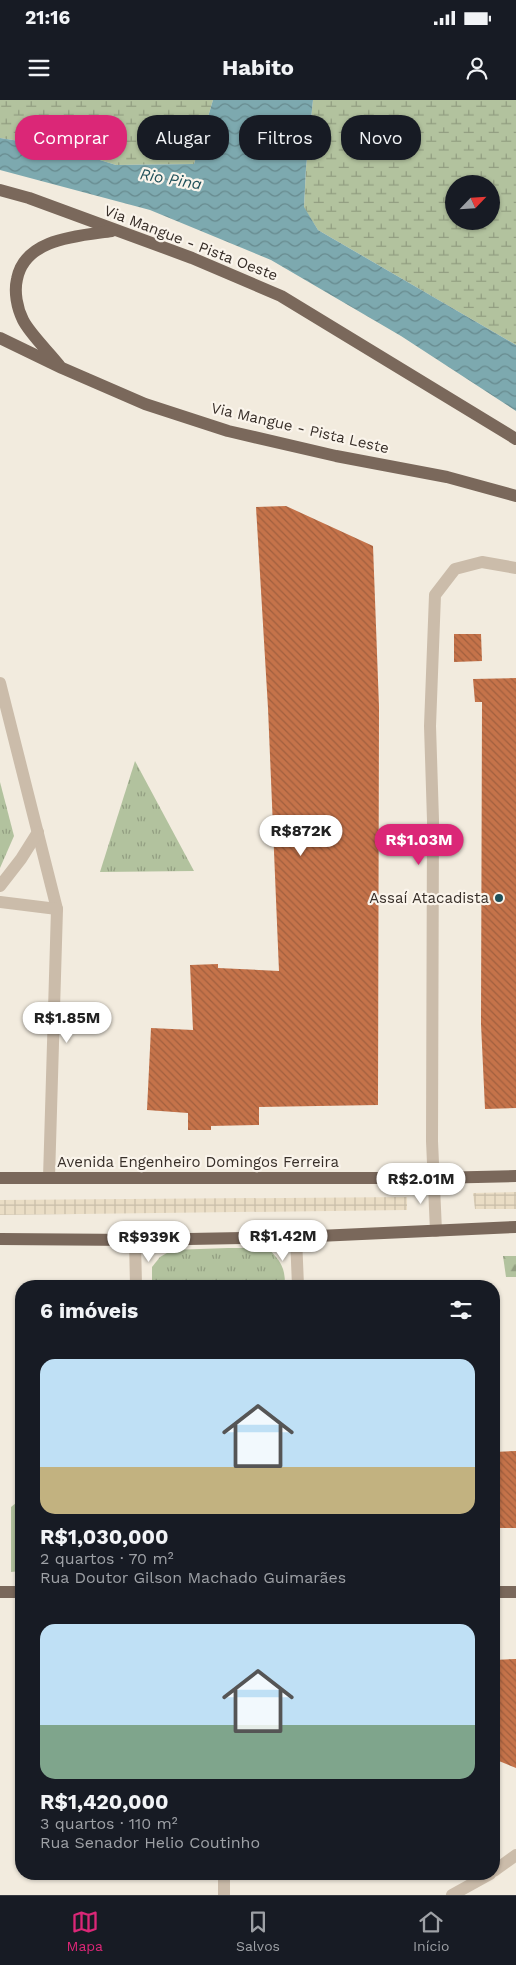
<!DOCTYPE html>
<html lang="pt">
<meta charset="utf-8">
<style>
body{margin:0;font-family:"Work Sans",sans-serif;background:#242831;color:#f1f3f6;height:100vh;display:flex;flex-direction:column;font-size:19px;white-space:nowrap}
*{box-sizing:border-box;margin:0}
p{font-size:16px;color:#9ea1a6}
.icon{flex:none;width:28px;height:28px;fill:none;stroke:currentColor;stroke-width:2;stroke-linecap:round;stroke-linejoin:round}
.map{position:relative;flex:1;overflow:hidden}
.sheet{position:absolute;left:15px;top:1180px;width:485px;height:600px;display:flex;flex-direction:column;background:#171b24;border-radius:20px;box-shadow:0 1px 4px #0004}
.sheet>*{flex:none}
.hud{position:absolute;left:15px;top:15px;width:486px;height:45px;display:flex;gap:10px}
.needle{width:32px;rotate:65deg}
.tools{position:absolute;left:445px;top:75px;display:grid;gap:10px}
.tools a{display:grid;place-items:center;width:55px;height:55px;border-radius:50%;background:#171b24;box-shadow:0 1px 4px #0004;font-size:25px}
.price{position:absolute;translate:-50% -42px;padding:0 11px;border-radius:18px;background:#fff;color:#222;font-size:16px;line-height:32px;filter:drop-shadow(0 1px 2px #0008)}
.price::after{content:'';position:absolute;left:50%;top:30px;width:15px;height:11px;margin-left:-8px;background:inherit;clip-path:polygon(0 0,100% 0,50% 100%)}
.price.on{background:#db2777;color:#fff}
ul{padding:0;list-style:none}
li{display:grid;align-content:center;gap:10px;height:265px;padding:0 25px}
li span{display:grid;place-items:center;height:155px;border-radius:15px;color:#555}
li>.icon{margin-inline-start:auto}
span .icon{width:90px;height:90px;fill:#fffc;stroke-width:1}
li b{font-size:21px}
h2{display:flex;justify-content:space-between;align-items:center;height:60px;padding:0 25px;font-size:21px}
.pill{padding:0 18px;border-radius:20px;background:#171b24;box-shadow:0 1px 4px #0004;font-size:18px;line-height:45px}
.pill.on{background:#db2777;color:#fff}
.status{display:flex;justify-content:space-between;align-items:center;height:35px;padding:0 25px;background:#171b24;direction:ltr}
.status svg{height:14px;fill:currentColor}
header{display:flex;justify-content:space-between;align-items:center;height:65px;padding:0 25px;background:#171b24;font-size:22px;font-weight:700}
.tab-bar{display:flex;justify-content:space-around;align-items:center;height:70px;border-top:1px solid #363941;background:#171b24;font-size:14px;color:#9ea1a6}
.tab-bar a{display:grid;justify-items:center;gap:2px}
.tab-bar .on{color:#db2777}
.map>svg:first-child{display:block}
.forest{fill:url(#forest-firs)}
.wetland{fill:url(#wetland-marsh);fill-rule:evenodd}
.park{fill:url(#park-tufts)}
.plaza{fill:url(#plaza-grid)}
.water{fill:url(#water-waves)}
.building{fill:url(#building-back-hatch)}
.lines{fill:none;stroke-linecap:round;stroke-linejoin:round}
.minor{stroke:#cbbcaa;stroke-width:12}
.major{stroke:#7a685b;stroke-width:12}
.poi-dot{fill:#1f5059;stroke:#faf4eb;stroke-width:2}
.labels{text-anchor:middle;dominant-baseline:central;stroke-width:4.5;stroke-linejoin:round;paint-order:stroke}
.street-label{font-size:15px;fill:#382f29;stroke:#faf4eb}
.poi-label{font-size:15px;fill:#382f29;stroke:#faf4eb;text-anchor:end}
.water-label{font-size:16px;font-style:italic;fill:#1f5059;stroke:#faf4eb}
</style>
<div class="status"><b>21:16</b><svg viewBox="0 0 49 12"><path d="M0 12V9h3v3zM5 12V6h3v6zM10 12V3h3v9zM15 12V0h3v12zM26 1h20v11H26zM47 4h2v5h-2z"/></svg></div>
<header><svg class="icon" aria-label="menu" viewBox="0 0 24 24"><path d="M4 6h16M4 12h16M4 18h16"/></svg>Habito<svg class="icon" aria-label="person" viewBox="0 0 24 24"><circle cx="12" cy="8" r="4"/><path d="M4 21q1-7 8-7t8 7"/></svg></header>
<div class="map">
<svg width="516" height="1795" viewBox="0 0 516 1795">
<defs>
<pattern id="forest-firs" width="22" height="20" patternUnits="userSpaceOnUse" patternTransform="scale(1.25)"><rect width="22" height="20" fill="#b2c29e"/><path d="M5 1l3.5 6h-7zM16 11l3.5 6h-7z" fill="#929e81"/></pattern>
<pattern id="wetland-marsh" width="20" height="14" patternUnits="userSpaceOnUse" patternTransform="scale(1.25)"><rect width="20" height="14" fill="#b2c29e"/><path d="M1 5h8M5 5V1M11 12h8M15 12V8" fill="none" stroke="#929e81"/></pattern>
<pattern id="park-tufts" width="24" height="20" patternUnits="userSpaceOnUse" patternTransform="scale(1.25)"><rect width="24" height="20" fill="#b2c29e"/><path d="M3 7l-1-3M5 7V3M7 7l1-3M15 17l-1-3M17 17v-4M19 17l1-3" fill="none" stroke="#929e81"/></pattern>
<pattern id="plaza-grid" width="8" height="8" patternUnits="userSpaceOnUse" patternTransform="scale(1.25)"><rect width="8" height="8" fill="#eaddc5"/><path d="M0 4h8M4 0v8" fill="none" stroke="#c9bea9"/></pattern>
<pattern id="water-waves" width="16" height="10" patternUnits="userSpaceOnUse" patternTransform="scale(1.25)"><rect width="16" height="10" fill="#7da9af"/><path d="M0 5q4-4 8 0t8 0" fill="none" stroke="#678a8e"/></pattern>
<pattern id="building-back-hatch" width="6" height="6" patternUnits="userSpaceOnUse" patternTransform="scale(1.25)"><rect width="6" height="6" fill="#c5734a"/><path d="M-1 5l2 2M0 0l6 6M5-1l2 2" fill="none" stroke="#a15f3e"/></pattern>
</defs>
<rect width="100%" height="100%" fill="#f2ebde"/>
<!-- forest -->
<path class="forest" d="M503,1156H516V1177H506Z"/>
<!-- wetland -->
<g class="wetland">
<path d="M0,0H213L194,64L116,65L58,47L0,38Z"/>
<path d="M313,0H516V245L318,130L304,108L306,68ZM454,84H491V121H454Z"/>
</g>
<!-- park -->
<g class="park">
<path d="M135,661L194,771L100,772Z"/>
<path d="M0,682L14,736L0,768Z"/>
<path d="M228,1148H268C281,1162 285,1167 285,1186H152V1167L160,1157L172,1150Z"/>
<path d="M21,1399V1471L11,1472V1407Z"/>
</g>
<!-- plaza -->
<g class="plaza">
<path d="M516,1092V1109H475L473,1093Z"/>
<path d="M407,1097V1110L0,1115V1100Z"/>
</g>
<!-- water -->
<path class="water" d="M213,0H313L306,68L304,107L318,130L516,245V311L401,236L271,160L150,110L0,70V38L58,47L116,65L194,64Z"/>
<!-- building -->
<g class="building">
<path d="M286,406L373,446L379,607L378,1005L259,1007V1025L211,1026V1030H188V1013L147,1010L151,928L193,930L190,865L218,864V868L279,871L268,608L256,407Z"/>
<path d="M454,534H481L482,561L454,562Z"/>
<path d="M516,578V1008L485,1009L481,924L482,602H475L473,579Z"/>
<path d="M516,1351V1428H494V1352Z"/>
<path d="M516,1559V1668L494,1659V1560Z"/>
</g>
<g class="lines">
<!-- minor -->
<g class="minor">
<path d="M0,583L57,809L49,1078"/>
<path d="M0,786L21,759L38,732"/>
<path d="M0,802L57,809"/>
<path d="M436,1131L432,1041L433,720L430,626L435,495L455,469L482,462L516,468"/>
<path d="M296,1137L298,1186"/>
<path d="M135,1140L136,1186"/>
<path d="M494,1771L516,1755"/>
<path d="M224,1774V1795"/>
<path d="M452,1795L490,1774"/>
</g>
<!-- major -->
<g class="major">
<path d="M0,90L29,98L192,158L281,196L516,339"/>
<path d="M0,238L62,268L145,304L228,331L336,356L447,377L516,396"/>
<path d="M59,265C49,252 30,234 23,220C17,208 14,192 17,179C25,138 78,136 112,131"/>
<path d="M0,1078H433L516,1076"/>
<path d="M0,1139L135,1140L296,1137L516,1127"/>
<path d="M0,1492H21"/>
<path d="M494,1492H516"/>
</g>
</g>
<!-- markers -->
<circle class="poi-dot" cx="499" cy="798" r="5"/>
<g class="labels">
<!-- street labels -->
<g class="street-label">
<text transform="translate(191 143) rotate(21)">Via Mangue - Pista Oeste</text>
<text transform="translate(300 328) rotate(13)">Via Mangue - Pista Leste</text>
<text x="198" y="1062">Avenida Engenheiro Domingos Ferreira</text>
</g>
<!-- poi labels -->
<g class="poi-label">
<text x="489" y="798">Assaí Atacadista</text>
</g>
<!-- water labels -->
<g class="water-label">
<text transform="translate(171 79) rotate(10)">Rio Pina</text>
</g>
</g>
</svg>
<div class="tools">
<a><svg class="needle" viewBox="-14 -14 28 28"><path d="M0-13l5 13h-10z" fill="#e53935"/><path d="M0 13l5-13h-10z" fill="#9ea1a6"/></svg></a>
</div>
<b class="price" style="left:301px;top:757px">R$872K</b>
<b class="price on" style="left:419px;top:766px">R$1.03M</b>
<b class="price" style="left:67px;top:944px">R$1.85M</b>
<b class="price" style="left:421px;top:1105px">R$2.01M</b>
<b class="price" style="left:283px;top:1162px">R$1.42M</b>
<b class="price" style="left:149px;top:1163px">R$939K</b>
<div class="hud">
<a class="pill on">Comprar</a>
<a class="pill">Alugar</a>
<a class="pill">Filtros</a>
<a class="pill">Novo</a>
</div>
<section class="sheet">
<h2>6 imóveis<svg class="icon" aria-label="filters" viewBox="0 0 24 24"><path d="M4 7h16M4 17h16"/><circle cx="9" cy="7" r="2"/><circle cx="15" cy="17" r="2"/></svg></h2>
<ul>
<li><span style="background:linear-gradient(#bfe0f5 70%,#c2b280 0)"><svg class="icon" aria-label="home" viewBox="0 0 24 24"><path d="M3 11l9-7 9 7M6 9v11h12V9"/></svg></span><div><b>R$1,030,000</b><p>2 quartos · 70 m²</p><p>Rua Doutor Gilson Machado Guimarães</p></div></li>
<li><span style="background:linear-gradient(#bfe0f5 65%,#7fa58c 0)"><svg class="icon" aria-label="home" viewBox="0 0 24 24"><path d="M3 11l9-7 9 7M6 9v11h12V9"/></svg></span><div><b>R$1,420,000</b><p>3 quartos · 110 m²</p><p>Rua Senador Helio Coutinho</p></div></li>
</ul>
</section>
</div>
<nav class="tab-bar">
<a class="on"><svg class="icon" aria-label="map" viewBox="0 0 24 24"><path d="M3 6l6-2 6 2 6-2v14l-6 2-6-2-6 2zM9 4v14M15 6v14"/></svg>Mapa</a>
<a><svg class="icon" aria-label="saved" viewBox="0 0 24 24"><path d="M7 4h10v16l-5-4-5 4z"/></svg>Salvos</a>
<a><svg class="icon" aria-label="home" viewBox="0 0 24 24"><path d="M3 11l9-7 9 7M6 9v11h12V9"/></svg>Início</a>
</nav>
